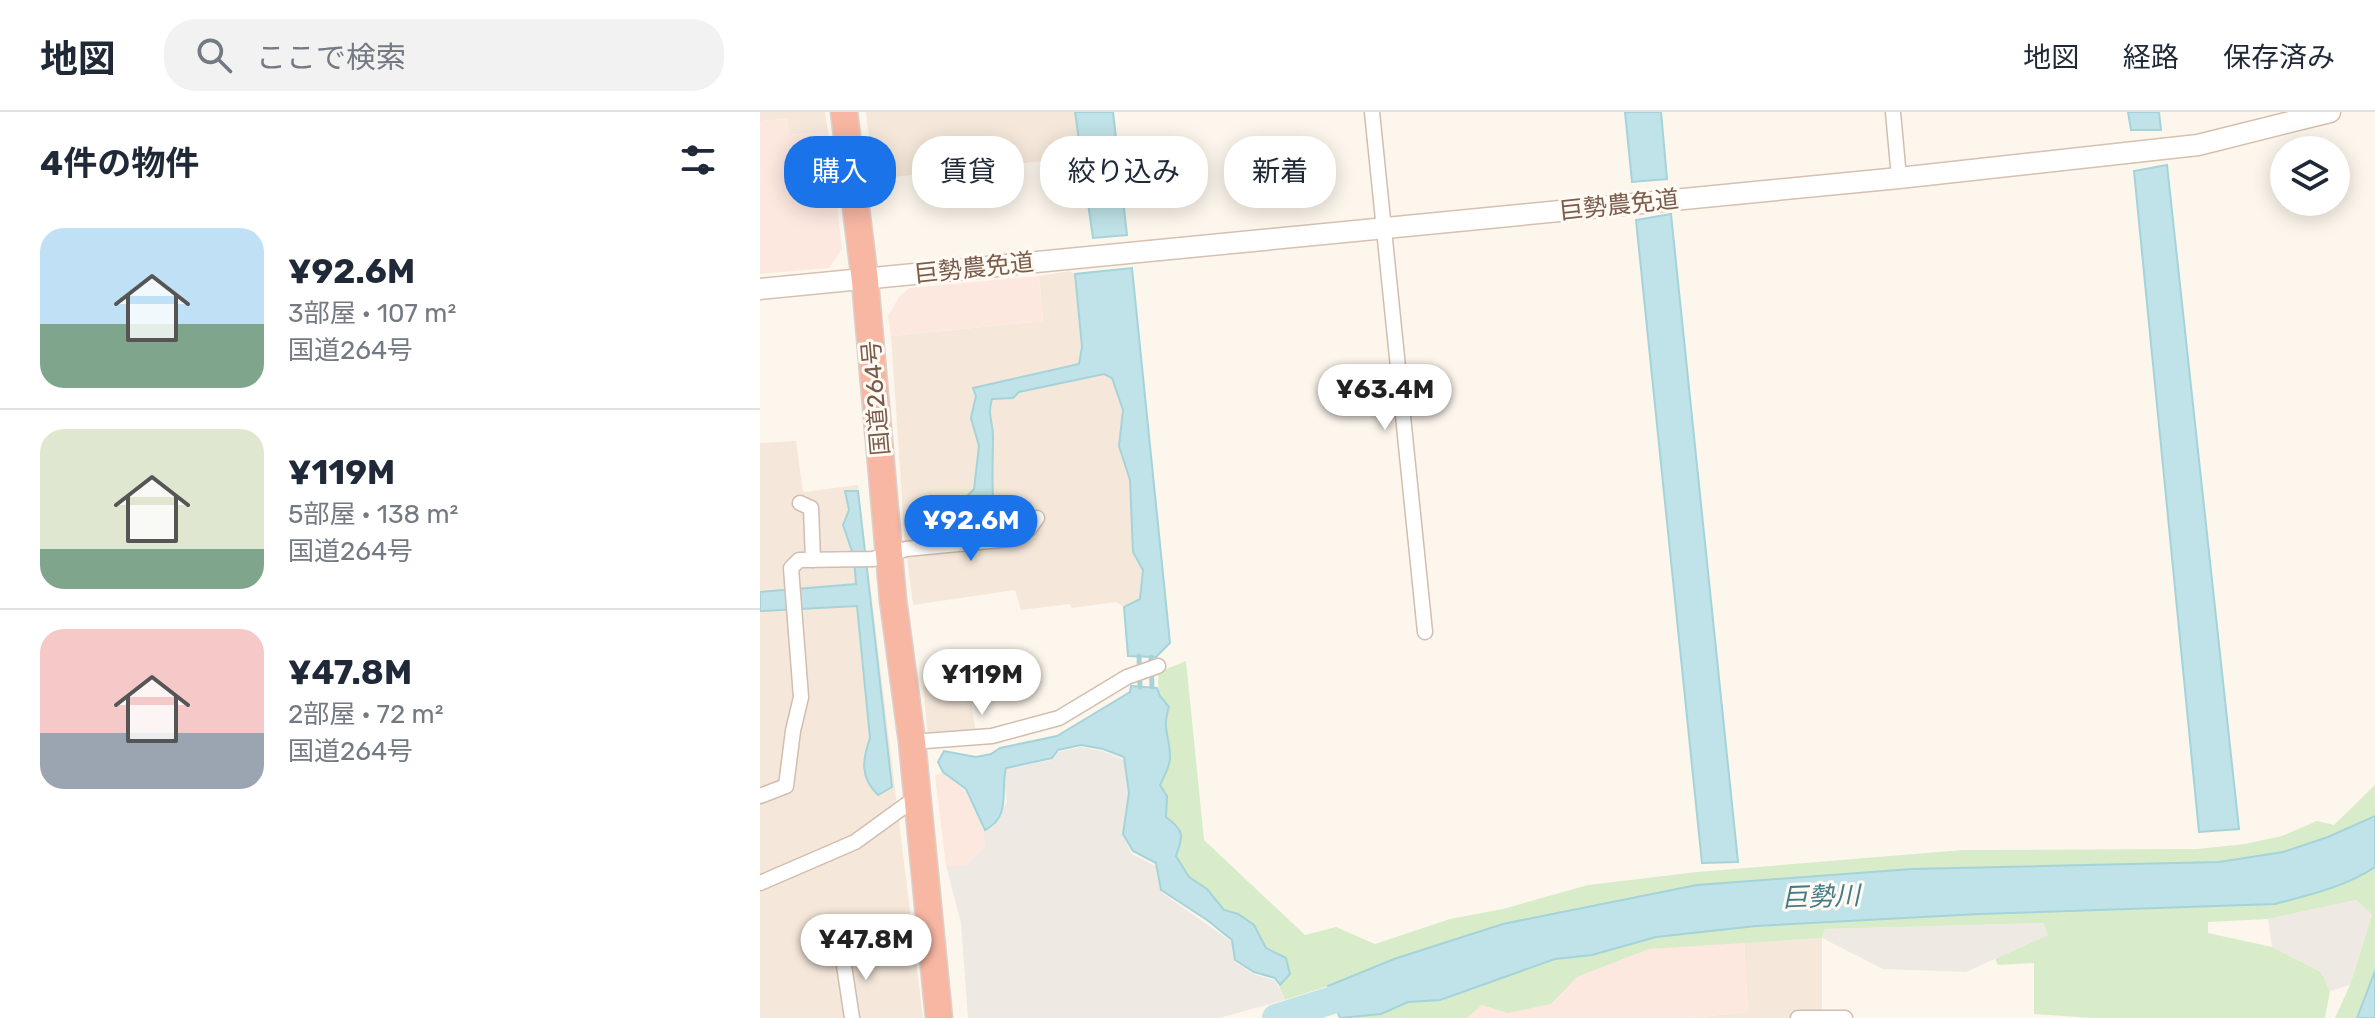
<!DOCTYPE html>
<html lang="ja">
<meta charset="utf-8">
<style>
body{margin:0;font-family:Rubik,"Noto Sans JP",sans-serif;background:#f2f2f3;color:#1f2937;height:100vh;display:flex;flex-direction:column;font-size:30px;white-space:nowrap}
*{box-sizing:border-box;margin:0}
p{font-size:26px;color:#747a83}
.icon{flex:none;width:44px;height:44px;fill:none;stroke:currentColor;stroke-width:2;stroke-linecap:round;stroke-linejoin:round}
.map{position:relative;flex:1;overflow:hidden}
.sheet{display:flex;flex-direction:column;background:#fff;width:760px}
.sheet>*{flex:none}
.hud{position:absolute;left:24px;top:24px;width:760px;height:72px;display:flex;gap:16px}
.fabs{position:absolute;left:1510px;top:24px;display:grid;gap:16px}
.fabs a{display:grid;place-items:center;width:80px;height:80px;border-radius:50%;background:#fff;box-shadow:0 4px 20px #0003;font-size:40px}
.price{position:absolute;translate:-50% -68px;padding:0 18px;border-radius:28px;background:#fff;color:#222;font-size:26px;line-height:52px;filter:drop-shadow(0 2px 4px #0008)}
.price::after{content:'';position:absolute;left:50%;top:48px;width:24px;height:18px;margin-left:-12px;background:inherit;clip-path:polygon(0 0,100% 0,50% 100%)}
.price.active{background:#1a73e8;color:#fff}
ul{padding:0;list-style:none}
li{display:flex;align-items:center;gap:24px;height:200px;padding:0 40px}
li+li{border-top:2px solid #e0e1e3}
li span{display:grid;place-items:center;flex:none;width:224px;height:160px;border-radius:24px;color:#555}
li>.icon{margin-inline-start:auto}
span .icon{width:96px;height:96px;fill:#fffc;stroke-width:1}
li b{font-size:34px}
h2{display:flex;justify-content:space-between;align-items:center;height:96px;padding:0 40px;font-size:34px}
.pill{padding:0 28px;border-radius:32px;background:#fff;box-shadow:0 4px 20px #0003;font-size:28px;line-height:72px}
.pill.active{background:#1a73e8;color:#fff}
header{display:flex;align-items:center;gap:48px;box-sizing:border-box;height:112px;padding:0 40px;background:#fff;border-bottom:2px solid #e0e1e3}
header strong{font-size:38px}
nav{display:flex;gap:44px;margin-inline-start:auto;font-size:28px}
.search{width:560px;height:72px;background:#f2f2f3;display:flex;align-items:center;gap:20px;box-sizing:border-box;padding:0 28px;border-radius:32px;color:#747a83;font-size:30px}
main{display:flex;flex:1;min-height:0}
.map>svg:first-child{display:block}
.residential{fill:#f5e8da}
.commercial{fill:#fde8e0}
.industrial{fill:#efe9e4}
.green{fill:#d8ecc9}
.water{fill:#bfe3e8;stroke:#a5d3da;stroke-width:2}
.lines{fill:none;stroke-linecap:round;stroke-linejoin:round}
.stream{stroke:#a5d3da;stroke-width:5}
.river{stroke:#bfe3e8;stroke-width:28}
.street-casing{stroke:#d1beb0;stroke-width:17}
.secondary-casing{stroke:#d6c0b0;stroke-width:23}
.highway-casing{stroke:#dad1cd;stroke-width:29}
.street{stroke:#fff;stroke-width:14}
.secondary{stroke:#fff;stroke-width:20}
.highway{stroke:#f7b7a3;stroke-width:26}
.labels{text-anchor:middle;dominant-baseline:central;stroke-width:6;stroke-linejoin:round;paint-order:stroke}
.street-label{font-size:24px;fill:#7a5c4d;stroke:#fffaf3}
.water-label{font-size:26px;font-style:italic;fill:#437c86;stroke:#fffaf3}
</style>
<header>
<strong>地図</strong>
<div class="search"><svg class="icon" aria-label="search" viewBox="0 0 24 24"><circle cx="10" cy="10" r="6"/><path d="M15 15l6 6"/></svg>ここで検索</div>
<nav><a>地図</a><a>経路</a><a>保存済み</a></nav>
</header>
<main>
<section class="sheet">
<h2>4件の物件<svg class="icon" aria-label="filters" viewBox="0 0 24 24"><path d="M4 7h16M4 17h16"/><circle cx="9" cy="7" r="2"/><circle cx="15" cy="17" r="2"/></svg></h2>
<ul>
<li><span style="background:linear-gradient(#bfe0f5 60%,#7fa58c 0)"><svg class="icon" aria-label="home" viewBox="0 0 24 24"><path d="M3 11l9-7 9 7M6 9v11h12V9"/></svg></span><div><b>¥92.6M</b><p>3部屋 · 107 m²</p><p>国道264号</p></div></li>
<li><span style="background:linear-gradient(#dfe7d0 75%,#7fa58c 0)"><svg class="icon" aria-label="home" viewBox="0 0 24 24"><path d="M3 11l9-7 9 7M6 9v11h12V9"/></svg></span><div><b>¥119M</b><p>5部屋 · 138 m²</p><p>国道264号</p></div></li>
<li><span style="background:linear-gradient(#f6c9c9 65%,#9aa5b1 0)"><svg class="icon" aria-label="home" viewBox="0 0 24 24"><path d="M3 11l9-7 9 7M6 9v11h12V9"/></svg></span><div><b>¥47.8M</b><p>2部屋 · 72 m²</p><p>国道264号</p></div></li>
</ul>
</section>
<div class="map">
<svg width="1615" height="906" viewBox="0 0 1615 906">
<rect width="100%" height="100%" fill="#fdf6ec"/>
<!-- residential -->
<g class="residential">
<path d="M0,0H65L68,20L28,23L27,7L0,9Z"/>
<path d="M106,0H315L321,45L114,67Z"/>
<path d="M310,159L315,162L322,235L319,252L213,276L216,283L211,306L219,334L214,377L198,394L152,393L154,425L226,423L248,402L234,396L231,366L233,321L228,301L232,287L253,286L259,280L344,262L352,266L363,298L359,334L370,368L373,440L383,458L380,487L364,495L356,490L311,496L310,492L261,498L255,478L153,493L145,431L131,224L283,209L279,164Z"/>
<path d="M36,329L43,380L98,373L163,906H0V331Z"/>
<path d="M208,567L216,623L168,625L163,574Z"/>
<path d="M1062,826V906H931L988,900L984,829Z"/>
</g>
<!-- commercial -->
<g class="commercial">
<path d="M28,7L29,23L68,20L82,137L69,156L0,162V9Z"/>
<path d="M279,164L283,209L131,224L128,204L139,185L149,176Z"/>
<path d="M183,661L205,678L225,718V734L206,754H186L175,663Z"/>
<path d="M984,829L988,900L931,906H707L722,893L748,900L791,892L817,865L889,837Z"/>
</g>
<!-- industrial -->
<g class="industrial">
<path d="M321,635L343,639L364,648L369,683L363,724L372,742L396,754L401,780L472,830L475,850L494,862L515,868L525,888L459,906H208L201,811L186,754H206L225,734L224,719L233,715L247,689L243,668L247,656L291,648L298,640Z"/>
<path d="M1596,788L1612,801L1590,873L1570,879L1561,860L1512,835L1508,807Z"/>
<path d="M1283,811L1288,823L1206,860L1123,857L1062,826L1065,817Z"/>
</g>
<!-- green -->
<g class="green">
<path d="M426,549L444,728L545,823L576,815L615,832L690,807L743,797L828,773L937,760L1203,738L1437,737L1485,732L1522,724L1557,709L1574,713L1615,673V704L1568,725L1523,740L1459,750L1152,757L937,773L743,812L634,847L568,874L525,888L519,874L530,861L526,846L506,836L494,813L478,802L464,798L447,777L429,765L416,743L418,714L406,705L407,684L400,673C414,644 400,622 409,595C398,583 397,576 399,560Z"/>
<path d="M1615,755V868L1597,906H1575L1590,873L1612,802L1596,788L1508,807L1448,810V821L1512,835L1561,860L1570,879L1565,906H1334L1274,902V851L1238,853L1235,847L1288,823L1283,811L1065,817L1062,826L889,837L817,865L791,892L748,901L722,893L707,906H592L621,902L648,890L680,888L795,847L832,843L896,825L996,814L1219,802L1515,792C1549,783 1585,775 1615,755Z"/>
</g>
<!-- water -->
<g class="water">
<path d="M315,0H353L367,123L333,126Z"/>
<path d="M865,0H901L907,67L872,70Z"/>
<path d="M1368,0H1399L1401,18H1371Z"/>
<path d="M1407,53L1479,717L1439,720L1374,59Z"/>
<path d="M911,102L978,750L942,751L876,108Z"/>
<path d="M372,156L410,531L396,545L368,544L364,495L380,487L383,458L373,440L370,368L359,334L363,298L352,266L344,262L259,280L253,286L232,287C227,304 233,308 233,325C233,349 231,372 234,396L248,402L245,417L226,423L154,426L151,393L197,394L214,377L219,334L211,306L216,284L213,276L319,252L322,235L315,162Z"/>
<path d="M85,379H98L132,675L118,683C100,665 102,649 110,626L97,494L0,499V480L96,472L94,445L83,413L89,398Z"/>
<path d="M371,574L397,576L400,584L409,595C401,620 411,624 410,647C409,656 404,665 400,673L407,684L406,705C425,719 423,723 416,744L429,765L447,777L464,798L478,802L494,813L506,836L526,846L530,862L520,873L515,866L494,860L475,848L472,828L447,808L401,778L396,751L373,739L363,722L369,681L364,645L343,637L321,633L298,638L292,646L246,656C240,677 252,705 225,718L206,677L183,660L178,650L184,639L216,645L231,642L240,636L297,624L370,580Z"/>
<path d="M1615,704V755C1585,775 1549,783 1515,792L1219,802L996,814L896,825L832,843L795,847L680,888L648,890L621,902L580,906L568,874L634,847L743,812L937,773L1152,757L1459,750L1523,740L1568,725Z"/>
<path d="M1615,859V906H1597Z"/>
</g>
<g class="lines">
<!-- stream -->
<g class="stream">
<path d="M379,544L380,575"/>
<path d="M391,545L392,575"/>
</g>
<!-- river -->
<path class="river" d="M516,906L607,877"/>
<!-- street casing -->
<g class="street-casing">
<g id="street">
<path d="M612,0L665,520"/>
<path d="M1133,0L1139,66"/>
<path d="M40,391L51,396L53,448"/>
<path d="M152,630L232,624L299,606L367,565L398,554"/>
<path d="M0,684L26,674L33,619L41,585L31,456L39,448L113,447L146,437L250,427L269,417L277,406"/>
<path d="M0,771L95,730L157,685"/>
<path d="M82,840L92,906"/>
<path d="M1038,906H1085"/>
</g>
</g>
<!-- secondary casing -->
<g class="secondary-casing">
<path id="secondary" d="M0,177L1139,66L1438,33L1570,0"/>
</g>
<!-- highway casing -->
<g class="highway-casing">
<path id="highway" d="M84,0L105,169L133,488L152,630L179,906"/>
</g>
<!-- street -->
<use href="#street" class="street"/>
<!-- secondary -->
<use href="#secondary" class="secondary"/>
<!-- highway -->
<use href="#highway" class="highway"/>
</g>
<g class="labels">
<!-- street labels -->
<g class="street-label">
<text transform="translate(859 93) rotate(-6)">巨勢農免道</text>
<text transform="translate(214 156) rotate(-6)">巨勢農免道</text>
<text transform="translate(116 286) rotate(-95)">国道264号</text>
</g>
<!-- water labels -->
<g class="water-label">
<text transform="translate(1061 785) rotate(-2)">巨勢川</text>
</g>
</g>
</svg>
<div class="fabs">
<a><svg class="icon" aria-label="layers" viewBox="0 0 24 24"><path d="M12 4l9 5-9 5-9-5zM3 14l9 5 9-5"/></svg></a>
</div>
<b class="price" style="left:625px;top:320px">¥63.4M</b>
<b class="price active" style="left:211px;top:451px">¥92.6M</b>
<b class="price" style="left:222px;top:605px">¥119M</b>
<b class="price" style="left:106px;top:870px">¥47.8M</b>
<div class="hud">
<a class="pill active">購入</a>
<a class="pill">賃貸</a>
<a class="pill">絞り込み</a>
<a class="pill">新着</a>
</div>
</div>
</main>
